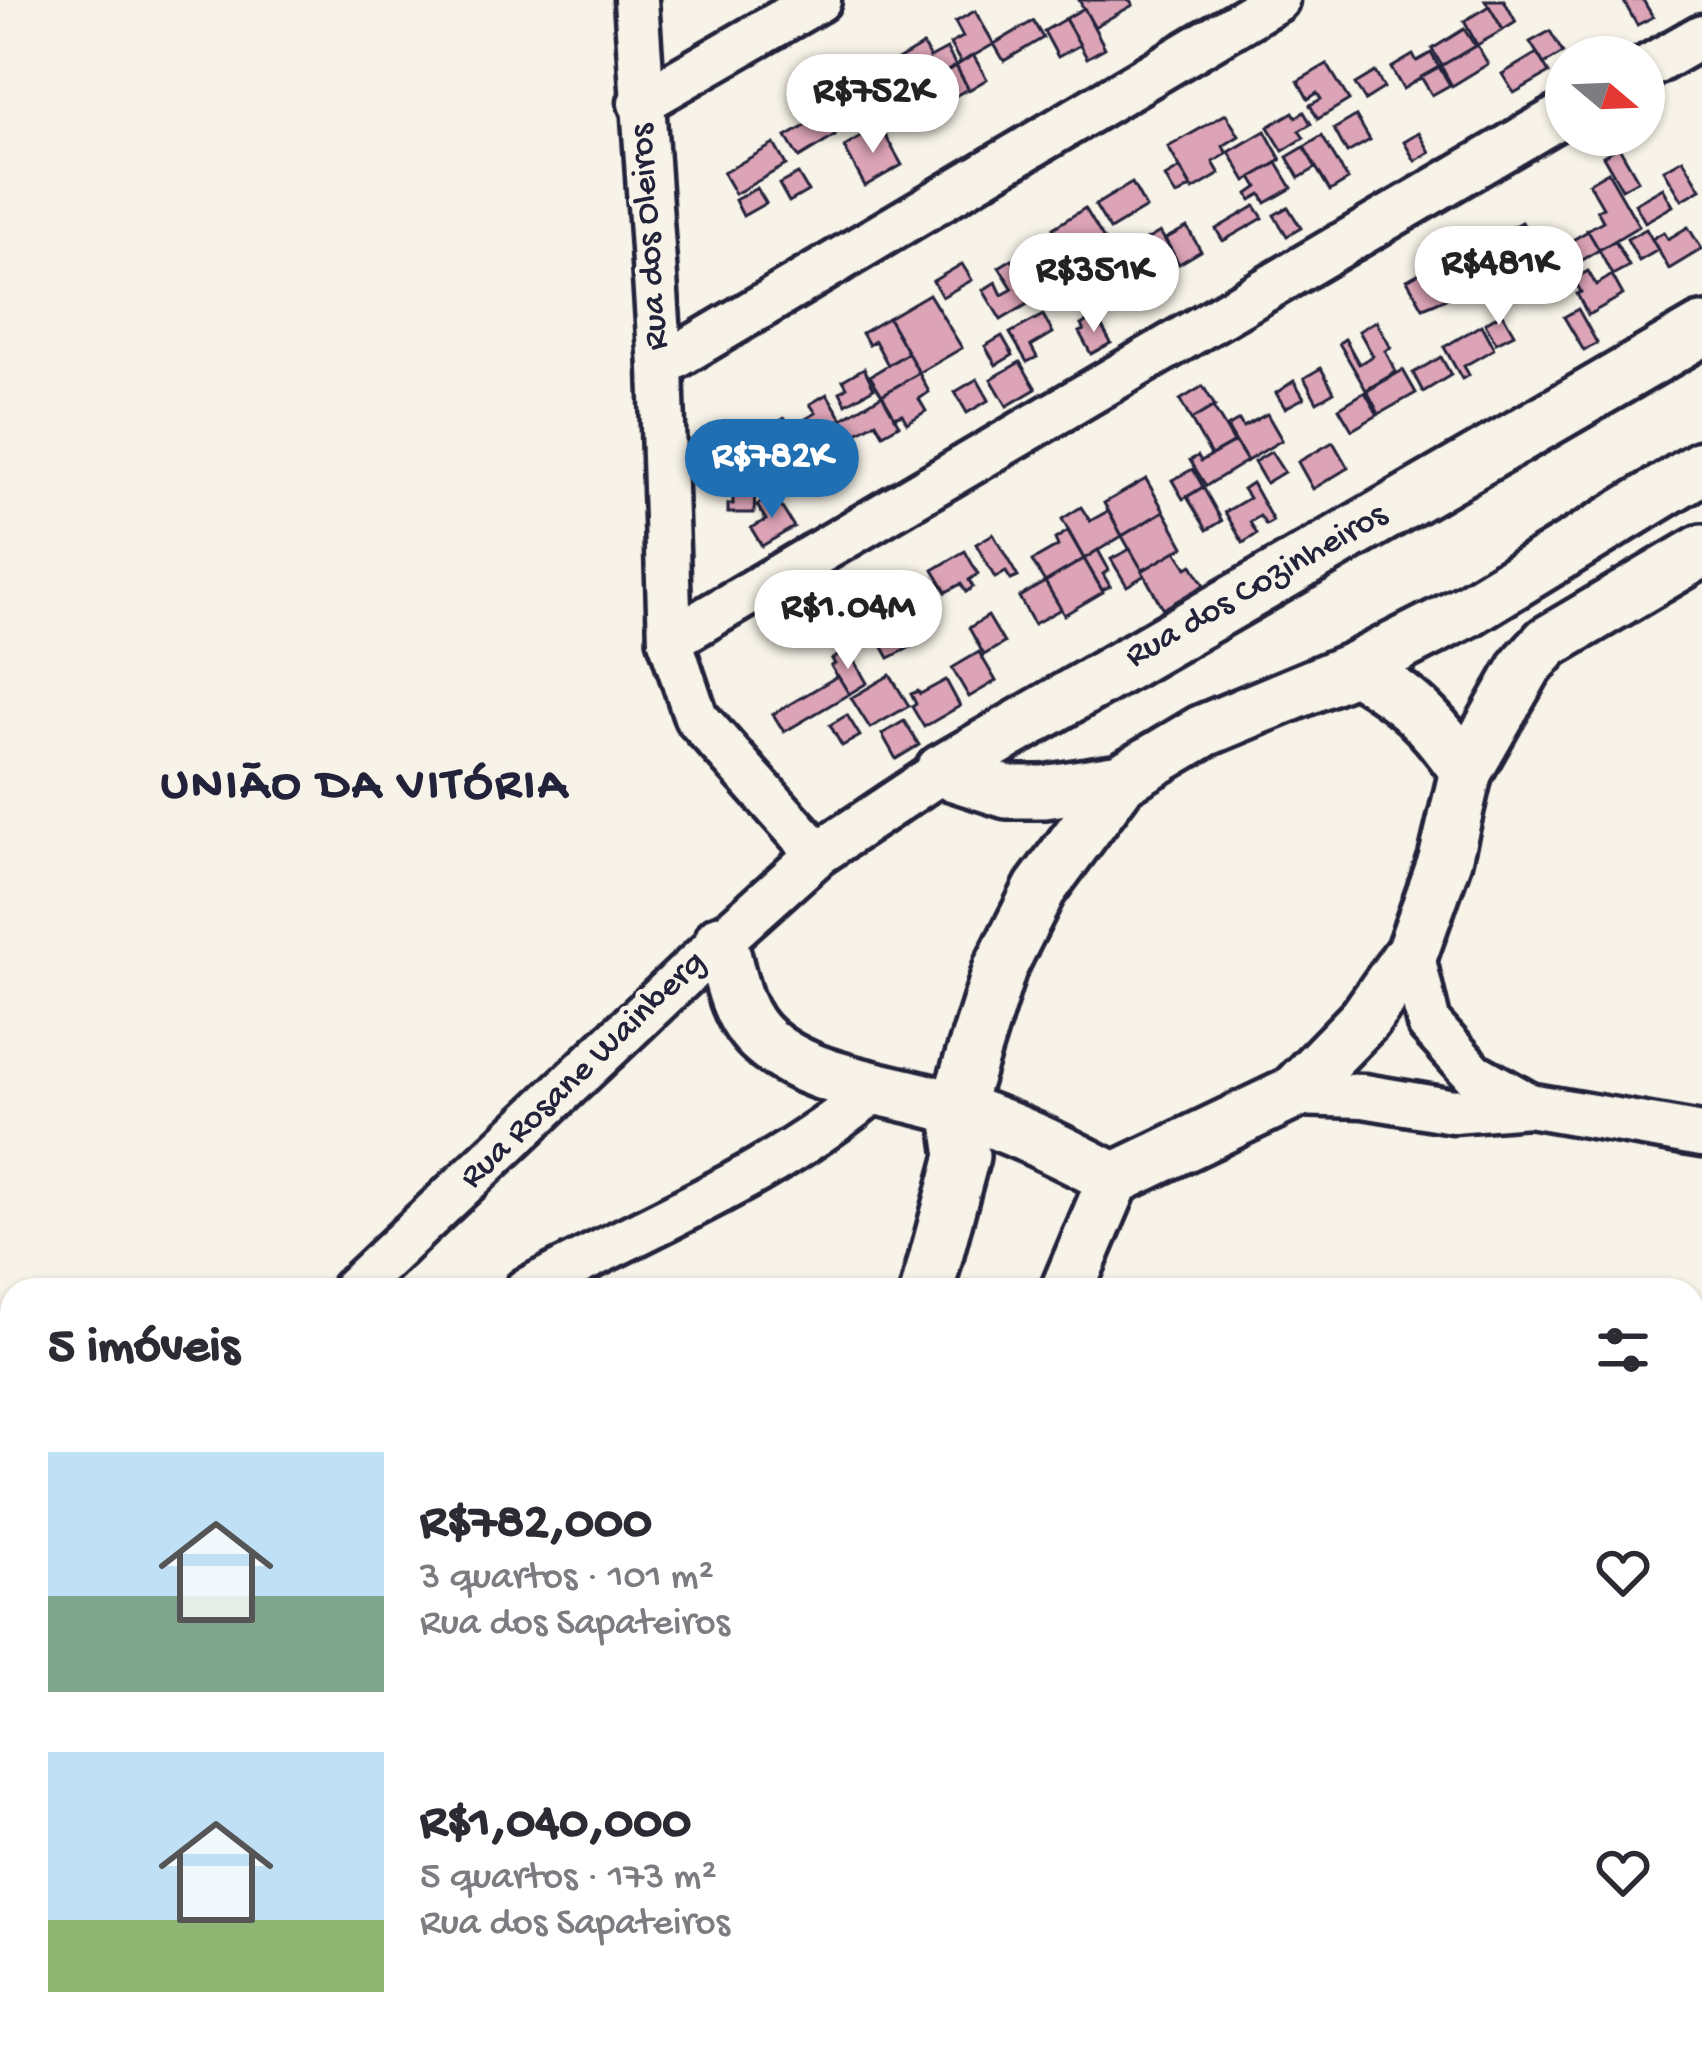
<!DOCTYPE html>
<html lang="pt">
<meta charset="utf-8">
<style>
body{margin:0;font-family:"Gochi Hand",sans-serif;background:#f2f2f3;color:#2b2b33;height:100vh;display:flex;flex-direction:column;font-size:45px;white-space:nowrap}
*{box-sizing:border-box;margin:0}
p{font-size:39px;color:#7c7c81}
.icon{flex:none;width:66px;height:66px;fill:none;stroke:currentColor;stroke-width:2;stroke-linecap:round;stroke-linejoin:round}
.map{position:relative;flex:1;overflow:hidden}
.details{position:absolute;left:0px;top:1278px;width:1704px;height:768px;display:flex;flex-direction:column;background:#fff;border-radius:36px 36px 0 0;box-shadow:0 3px 9px #0004}
.details>*{flex:none}
.needle{width:78px;rotate:109deg}
.controls{position:absolute;left:1545px;top:36px;display:grid;gap:24px}
.controls a{display:grid;place-items:center;width:120px;height:120px;border-radius:50%;background:#fff;box-shadow:0 3px 9px #0004;font-size:60px}
.price{position:absolute;translate:-50% -102px;padding:0 27px;border-radius:42px;background:#fff;color:#222;font-size:39px;line-height:78px;filter:drop-shadow(0 3px 6px #0008)}
.price::after{content:'';position:absolute;left:50%;top:72px;width:36px;height:27px;margin-left:-18px;background:inherit;clip-path:polygon(0 0,100% 0,50% 100%)}
.price.current{background:#1f6fb2;color:#fff}
ul{padding:0;list-style:none}
li{display:flex;align-items:center;gap:36px;height:300px;padding:0 48px}
li span{display:grid;place-items:center;flex:none;width:336px;height:240px;border-radius:0px;color:#555}
li>.icon{margin-inline-start:auto}
span .icon{width:144px;height:144px;fill:#fffc;stroke-width:1}
li b{font-size:51px}
h2{display:flex;justify-content:space-between;align-items:center;height:144px;padding:0 48px;font-size:51px}
.map>svg:first-child{display:block}
.building{fill:#dca4b6;stroke:#22223b;stroke-width:3}
.lines{fill:none;stroke-linecap:round;stroke-linejoin:round}
.minor-casing{stroke:#22223b;stroke-width:51}
.tertiary-casing{stroke:#22223b;stroke-width:60}
.minor{stroke:#f7f3e8;stroke-width:42}
.tertiary{stroke:#f7f3e8;stroke-width:51}
.labels{text-anchor:middle;dominant-baseline:central;stroke-width:9;stroke-linejoin:round;paint-order:stroke}
.street-label{font-size:36px;fill:#22223b;stroke:#f7f3e8}
.district-label{font-size:48px;font-weight:bold;letter-spacing:3px;fill:#22223b;stroke:#f7f3e8}
</style>
<div class="map">
<svg width="1702" height="2046" viewBox="0 0 1702 2046">
<rect width="100%" height="100%" fill="#f7f3e8"/>
<filter id="ink" filterUnits="userSpaceOnUse"><feTurbulence type="fractalNoise" baseFrequency=".00833" numOctaves="2"/><feDisplacementMap in="SourceGraphic" scale="24" xChannelSelector="R" yChannelSelector="G"/><feConvolveMatrix kernelMatrix="1 2 1 2 8 2 1 2 1" color-interpolation-filters="sRGB"/></filter>
<g filter="url(#ink)">
<!-- building -->
<g class="building">
<path d="M1079,0H1130L1133,5L1094,27Z"/>
<path d="M1485,0H1504L1516,22L1503,30Z"/>
<path d="M1623,0H1643L1653,17L1637,25Z"/>
<path d="M1489,6L1503,30L1477,45L1464,21Z"/>
<path d="M1084,8L1105,48L1087,58L1065,19Z"/>
<path d="M975,11L994,44L961,63L950,44L963,37L955,22Z"/>
<path d="M1065,19L1080,45L1058,57L1044,31Z"/>
<path d="M1033,21L1043,38L1004,61L994,44Z"/>
<path d="M1464,29L1475,46L1442,66L1432,49Z"/>
<path d="M1550,31L1563,53L1544,64L1530,42Z"/>
<path d="M923,45L930,58L947,49L956,66L911,92L894,62Z"/>
<path d="M1477,45L1488,64L1452,86L1441,66Z"/>
<path d="M1431,53L1439,67L1403,89L1391,68L1413,55L1417,61Z"/>
<path d="M1537,53L1549,73L1514,93L1502,74Z"/>
<path d="M973,55L987,79L969,90L956,66Z"/>
<path d="M846,63L868,102L841,118L838,113L826,120L805,86Z"/>
<path d="M1327,64L1349,100L1318,119L1310,105L1321,99L1317,93L1308,99L1298,81Z"/>
<path d="M956,66L968,89L944,102L932,80Z"/>
<path d="M1439,67L1450,85L1432,95L1421,77Z"/>
<path d="M1375,72L1384,88L1365,100L1355,84Z"/>
<path d="M911,96L919,110L896,123L888,109Z"/>
<path d="M820,111L835,136L799,158L786,137L814,121L811,115Z"/>
<path d="M1293,112L1296,117L1304,112L1311,124L1299,131L1304,138L1283,151L1268,127Z"/>
<path d="M1226,114L1239,136L1223,146L1227,154L1213,162L1220,174L1193,190L1168,147Z"/>
<path d="M1356,116L1370,140L1347,153L1334,129Z"/>
<path d="M880,126L902,165L865,186L844,147Z"/>
<path d="M1265,131L1281,160L1246,181L1229,152Z"/>
<path d="M1419,133L1430,152L1415,161L1404,142Z"/>
<path d="M1322,136L1348,180L1330,191L1304,147Z"/>
<path d="M774,144L786,165L735,194L723,173Z"/>
<path d="M1304,147L1316,168L1299,178L1287,157Z"/>
<path d="M1619,147L1638,180L1622,189L1603,156Z"/>
<path d="M1683,159L1701,189L1682,200L1664,170Z"/>
<path d="M1277,163L1292,188L1266,203L1261,194L1251,200L1248,194L1258,187L1252,177Z"/>
<path d="M1180,168L1191,187L1176,196L1165,177Z"/>
<path d="M1608,172L1639,226L1599,250L1587,230L1603,221L1597,210L1603,207L1589,183Z"/>
<path d="M798,174L808,191L789,202L779,184Z"/>
<path d="M1132,183L1146,208L1110,230L1095,205Z"/>
<path d="M757,188L766,203L743,216L735,200Z"/>
<path d="M1663,188L1673,206L1645,222L1635,204Z"/>
<path d="M1255,206L1263,218L1223,241L1216,229Z"/>
<path d="M1288,207L1301,228L1287,236L1274,215Z"/>
<path d="M1085,208L1106,243L1072,263L1053,228Z"/>
<path d="M1522,222L1537,248L1522,256L1516,245L1507,250L1499,235Z"/>
<path d="M1187,227L1201,251L1179,264L1165,239Z"/>
<path d="M1688,227L1702,249L1669,269L1652,239L1664,232L1668,239Z"/>
<path d="M1646,229L1658,250L1639,261L1627,239Z"/>
<path d="M1588,231L1599,250L1563,272L1552,252Z"/>
<path d="M1160,232L1171,250L1137,275L1124,253Z"/>
<path d="M1615,241L1629,266L1612,275L1599,250Z"/>
<path d="M1012,259L1036,299L1001,320L983,290L996,282L1002,295L1013,289L999,267Z"/>
<path d="M1070,259L1080,278L1041,302L1030,282Z"/>
<path d="M1498,260L1510,278L1492,289L1481,270Z"/>
<path d="M962,264L972,280L942,297L933,281Z"/>
<path d="M1432,266L1450,297L1423,308L1407,280Z"/>
<path d="M1100,267L1111,286L1092,297L1080,278Z"/>
<path d="M1588,271L1596,285L1612,275L1623,295L1588,315L1577,294L1581,292L1574,279Z"/>
<path d="M929,294L962,348L919,373L888,318Z"/>
<path d="M1578,309L1597,343L1584,351L1564,317Z"/>
<path d="M1502,313L1514,334L1496,343L1485,323Z"/>
<path d="M1043,315L1053,333L1031,346L1037,357L1027,362L1010,333Z"/>
<path d="M1096,316L1111,343L1091,354L1079,332L1084,330L1081,325Z"/>
<path d="M888,318L908,353L888,365L875,341L869,345L862,333Z"/>
<path d="M1376,321L1391,348L1385,351L1396,372L1366,390L1339,343L1345,339L1359,364L1373,356L1359,331Z"/>
<path d="M1481,325L1494,349L1464,366L1469,375L1462,379L1444,347Z"/>
<path d="M1002,336L1013,355L996,365L985,346Z"/>
<path d="M908,353L919,373L882,395L870,376Z"/>
<path d="M1441,357L1451,375L1423,392L1413,373Z"/>
<path d="M1020,362L1036,389L1007,406L991,379Z"/>
<path d="M864,368L874,388L846,404L840,392L847,387L843,380Z"/>
<path d="M1321,368L1334,392L1317,402L1304,378Z"/>
<path d="M1403,370L1416,393L1379,414L1367,391Z"/>
<path d="M919,373L929,392L919,399L926,411L907,423L902,414L895,417L882,395Z"/>
<path d="M977,379L989,400L967,413L955,392Z"/>
<path d="M1294,381L1304,398L1285,408L1276,393Z"/>
<path d="M1203,386L1215,406L1191,420L1180,400Z"/>
<path d="M1365,392L1378,415L1352,430L1339,408Z"/>
<path d="M827,394L842,419L802,442L792,427L816,413L810,404Z"/>
<path d="M882,395L899,425L883,434L876,422L852,436L842,419Z"/>
<path d="M1213,407L1234,442L1211,455L1191,420Z"/>
<path d="M1267,414L1282,440L1247,461L1227,427L1239,420L1243,427Z"/>
<path d="M785,418L802,442L767,463L752,437Z"/>
<path d="M845,439L856,459L831,474L819,453Z"/>
<path d="M802,442L812,458L777,479L768,462Z"/>
<path d="M1235,442L1247,461L1206,486L1190,460L1198,456L1201,461Z"/>
<path d="M1333,442L1348,468L1313,489L1298,462Z"/>
<path d="M1271,452L1284,472L1266,483L1254,462Z"/>
<path d="M1193,469L1203,487L1183,499L1172,480Z"/>
<path d="M1146,479L1164,511L1122,536L1104,503Z"/>
<path d="M1252,483L1273,521L1266,525L1260,516L1250,522L1257,534L1243,543L1225,512L1249,498L1243,489Z"/>
<path d="M1203,487L1222,521L1207,530L1187,497Z"/>
<path d="M733,491H755L754,513H728V504H733Z"/>
<path d="M774,495L794,527L762,546L751,528L766,520L757,505Z"/>
<path d="M1081,507L1090,521L1108,511L1122,536L1084,559L1062,519Z"/>
<path d="M1164,511L1184,547L1142,571L1122,536Z"/>
<path d="M1068,531L1084,559L1045,582L1032,561L1058,546L1055,539Z"/>
<path d="M993,534L1018,577L1011,580L1006,572L995,578L976,544Z"/>
<path d="M1130,549L1145,575L1127,586L1111,559Z"/>
<path d="M1098,550L1109,570L1103,574L1110,586L1102,590L1084,559Z"/>
<path d="M965,551L978,574L969,580L973,587L966,592L961,584L946,592L933,570Z"/>
<path d="M1176,551L1187,568L1192,565L1204,585L1163,609L1142,571Z"/>
<path d="M1084,559L1103,592L1064,615L1045,582Z"/>
<path d="M1045,582L1061,609L1034,624L1019,597Z"/>
<path d="M988,616L1004,643L984,655L969,628Z"/>
<path d="M892,628L895,633L903,629L913,646L889,658L880,642Z"/>
<path d="M848,650L867,683L849,694L831,666L835,664L832,659Z"/>
<path d="M979,652L996,681L969,697L952,668Z"/>
<path d="M890,675L909,706L870,728L851,698Z"/>
<path d="M838,676L849,694L784,732L773,714Z"/>
<path d="M946,680L960,706L924,727L912,707L916,704L911,694L918,691L920,694Z"/>
<path d="M847,715L860,736L842,746L830,725Z"/>
<path d="M904,721L919,745L896,759L882,734Z"/>
</g>
<g class="lines">
<!-- minor casing -->
<g class="minor-casing">
<g id="minor">
<path d="M636,0L661,366L670,640L696,717L818,854"/>
<path d="M1644,69L1702,36"/>
<path d="M640,103L819,0"/>
<path d="M661,366L1277,0"/>
<path d="M670,640L1566,113"/>
<path d="M1412,952L1429,1024L1474,1074L1529,1105"/>
<path d="M1292,1094L1364,1096L1453,1111L1529,1105L1702,1135"/>
<path d="M352,1290L721,941L818,854L942,771"/>
<path d="M526,1290C645,1226 775,1176 878,1087"/>
<path d="M0,1618L12,1607"/>
<path d="M146,2046L164,2034"/>
<path d="M360,2046L363,2034"/>
</g>
</g>
<!-- tertiary casing -->
<g class="tertiary-casing">
<g id="tertiary">
<path d="M1355,668C1407,698 1432,721 1466,771"/>
<path d="M942,771L1702,330"/>
<path d="M942,771L1007,792H1044L1121,780L1203,731L1355,668L1467,611L1702,467"/>
<path d="M721,941C730,976 735,1016 764,1041C812,1084 893,1088 953,1108C1009,1125 1063,1152 1114,1179"/>
<path d="M927,1290L963,1156L956,1108L1000,968L1040,889L1121,780"/>
<path d="M1067,1290L1114,1179L1292,1094L1365,1019L1412,952L1445,860L1466,771L1526,666L1548,642L1702,551"/>
<path d="M724,2046L728,2034"/>
<path d="M832,2046L836,2034"/>
</g>
</g>
<!-- minor -->
<use href="#minor" class="minor"/>
<!-- tertiary -->
<use href="#tertiary" class="tertiary"/>
</g>
</g>
<g class="labels">
<!-- street labels -->
<g class="street-label">
<text transform="translate(651 237) rotate(-94)">Rua dos Oleiros</text>
<text transform="translate(1257 587) rotate(-30)">Rua dos Cozinheiros</text>
<text transform="translate(584 1071) rotate(-44)">Rua Rosane Wainberg</text>
</g>
<!-- district labels -->
<g class="district-label">
<text x="365" y="787">UNIÃO DA VITÓRIA</text>
</g>
</g>
</svg>
<div class="controls">
<a><svg class="needle" viewBox="-14 -14 28 28"><path d="M0-13l5 13h-10z" fill="#e53935"/><path d="M0 13l5-13h-10z" fill="#7c7c81"/></svg></a>
</div>
<b class="price" style="left:873px;top:156px">R$752K</b>
<b class="price" style="left:1499px;top:328px">R$481K</b>
<b class="price" style="left:1094px;top:335px">R$351K</b>
<b class="price current" style="left:772px;top:521px">R$782K</b>
<b class="price" style="left:848px;top:672px">R$1.04M</b>
<section class="details">
<h2>5 imóveis<svg class="icon" aria-label="filters" viewBox="0 0 24 24"><path d="M4 7h16M4 17h16"/><circle cx="9" cy="7" r="2"/><circle cx="15" cy="17" r="2"/></svg></h2>
<ul>
<li><span style="background:linear-gradient(#bfe0f5 60%,#7fa58c 0)"><svg class="icon" aria-label="home" viewBox="0 0 24 24"><path d="M3 11l9-7 9 7M6 9v11h12V9"/></svg></span><div><b>R$782,000</b><p>3 quartos · 101 m²</p><p>Rua dos Sapateiros</p></div><svg class="icon" aria-label="heart" viewBox="0 0 24 24"><path d="M12 20l-8-8c-3-5 5-10 8-4 3-6 11-1 8 4z"/></svg></li>
<li><span style="background:linear-gradient(#bfe0f5 70%,#8fb573 0)"><svg class="icon" aria-label="home" viewBox="0 0 24 24"><path d="M3 11l9-7 9 7M6 9v11h12V9"/></svg></span><div><b>R$1,040,000</b><p>5 quartos · 173 m²</p><p>Rua dos Sapateiros</p></div><svg class="icon" aria-label="heart" viewBox="0 0 24 24"><path d="M12 20l-8-8c-3-5 5-10 8-4 3-6 11-1 8 4z"/></svg></li>
</ul>
</section>
</div>
